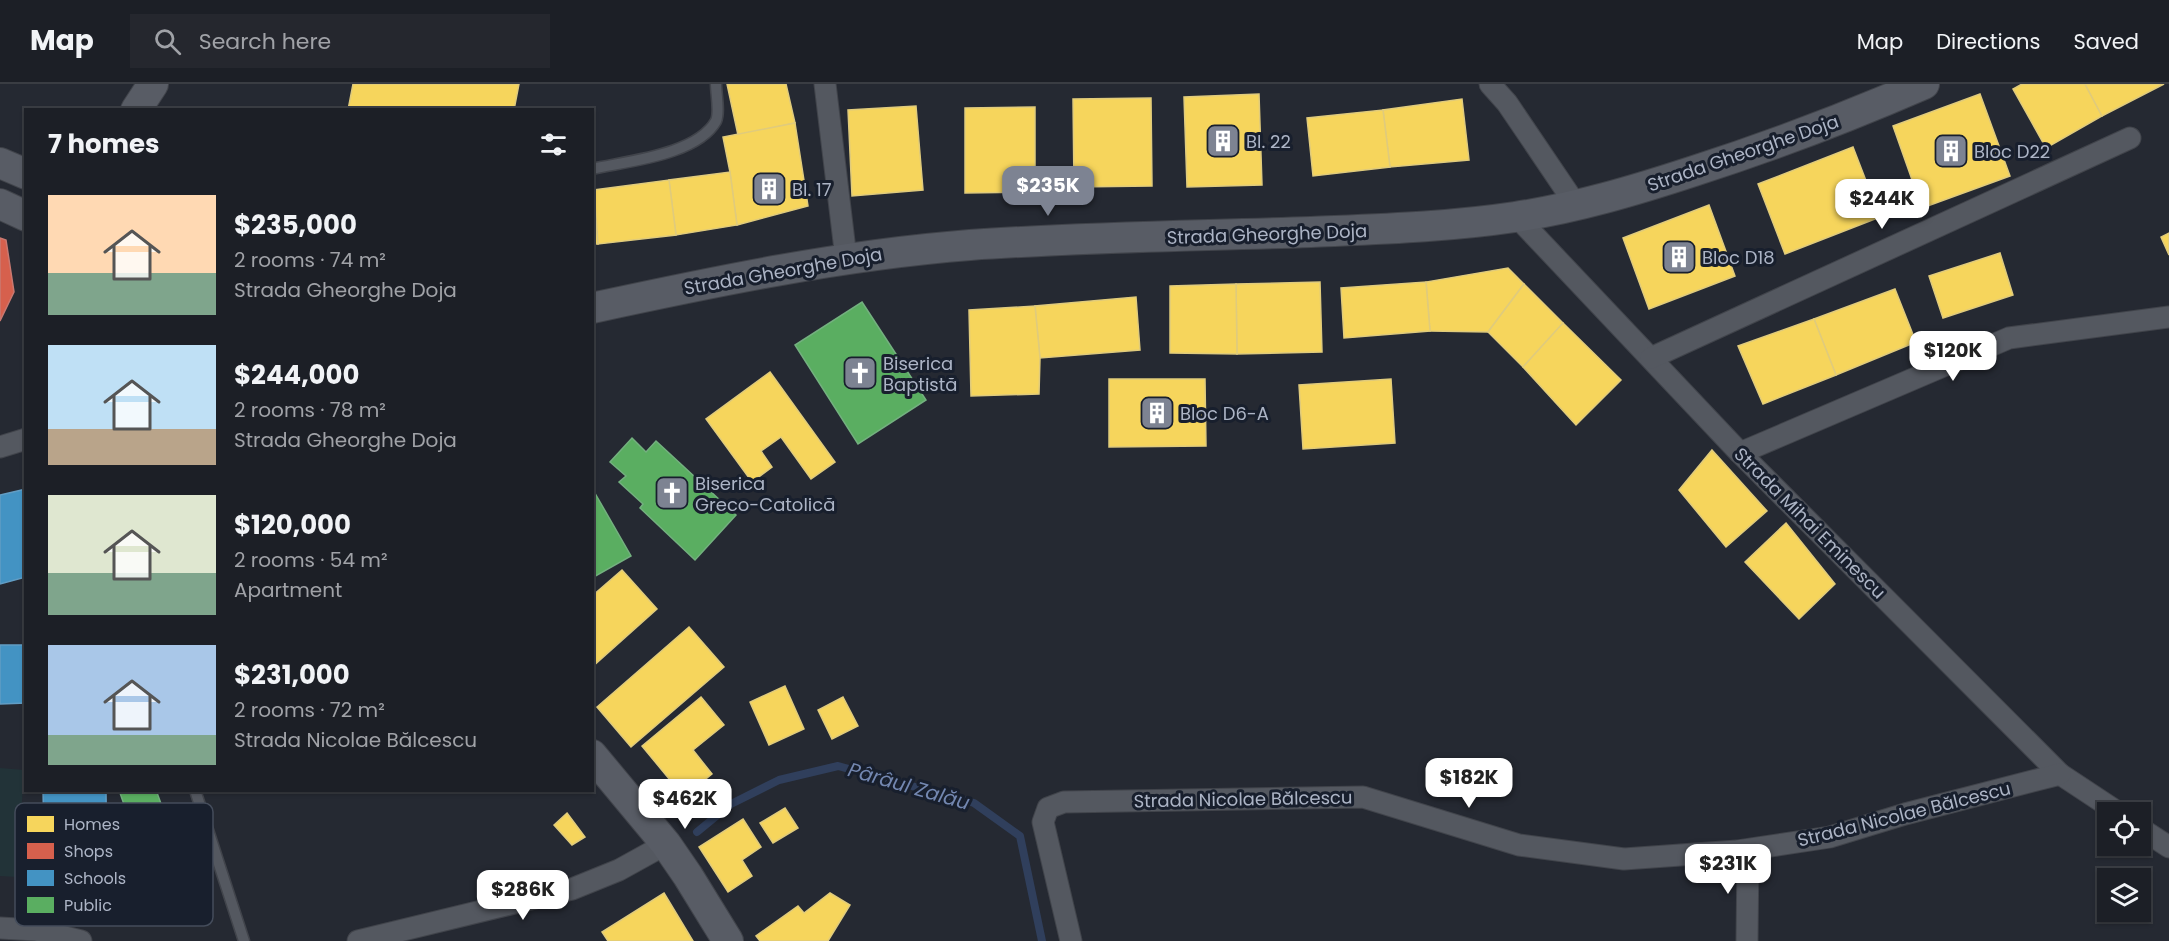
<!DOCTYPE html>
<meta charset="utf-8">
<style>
body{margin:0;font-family:Poppins,sans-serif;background:#25272e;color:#f1f3f6;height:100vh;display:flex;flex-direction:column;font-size:22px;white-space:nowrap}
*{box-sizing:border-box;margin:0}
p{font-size:20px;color:#a0a2a7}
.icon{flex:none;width:33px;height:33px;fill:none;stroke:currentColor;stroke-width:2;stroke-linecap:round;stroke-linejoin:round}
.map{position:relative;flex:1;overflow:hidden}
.side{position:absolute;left:24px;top:24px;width:570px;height:684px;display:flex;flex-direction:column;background:#1c1f26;border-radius:0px;box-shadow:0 2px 4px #0004,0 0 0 2px #3a3d43}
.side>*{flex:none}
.tools{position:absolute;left:2097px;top:718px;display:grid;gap:12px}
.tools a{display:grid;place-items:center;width:54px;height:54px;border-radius:0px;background:#1c1f26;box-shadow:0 2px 4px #0004,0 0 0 2px #3a3d43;font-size:30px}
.price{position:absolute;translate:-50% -51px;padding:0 14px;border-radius:12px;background:#fff;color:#222;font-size:20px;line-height:39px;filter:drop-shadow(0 2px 3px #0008)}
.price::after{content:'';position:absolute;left:50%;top:36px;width:18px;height:14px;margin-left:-9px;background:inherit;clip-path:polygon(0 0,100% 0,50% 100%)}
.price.active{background:#7d8392;color:#fff}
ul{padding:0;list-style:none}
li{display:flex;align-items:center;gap:18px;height:150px;padding:0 24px}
li span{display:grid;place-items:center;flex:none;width:168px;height:120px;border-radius:0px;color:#555}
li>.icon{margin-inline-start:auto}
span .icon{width:72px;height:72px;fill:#fffc;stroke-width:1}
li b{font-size:26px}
h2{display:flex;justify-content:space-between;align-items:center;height:72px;padding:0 24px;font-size:26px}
header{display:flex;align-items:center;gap:36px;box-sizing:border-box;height:84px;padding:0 30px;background:#1c1f26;border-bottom:2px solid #3a3d43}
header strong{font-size:28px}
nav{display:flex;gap:33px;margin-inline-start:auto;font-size:21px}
.search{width:420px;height:54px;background:#25272e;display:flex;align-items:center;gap:15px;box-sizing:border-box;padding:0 21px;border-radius:0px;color:#a0a2a7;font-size:22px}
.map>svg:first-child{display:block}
.green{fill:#223338}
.homes{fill:#f6d55c;stroke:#e0cb7c;stroke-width:1.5}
.shops{fill:#d6604d;stroke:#c97971;stroke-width:1.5}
.schools{fill:#4393c3;stroke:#629dc4;stroke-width:1.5}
.public{fill:#5aae61;stroke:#73b07f;stroke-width:1.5}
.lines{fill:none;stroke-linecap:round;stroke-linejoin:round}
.stream{stroke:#303f5c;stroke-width:8}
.lane-casing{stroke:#41444b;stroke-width:13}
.street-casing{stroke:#41444b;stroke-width:23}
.secondary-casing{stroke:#41444b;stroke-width:32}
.lane{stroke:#545860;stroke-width:10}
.street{stroke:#545860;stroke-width:21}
.secondary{stroke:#585c65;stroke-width:30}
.labels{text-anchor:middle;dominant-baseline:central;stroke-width:6;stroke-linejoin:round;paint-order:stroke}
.poi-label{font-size:18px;fill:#acb4c5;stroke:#181f2d;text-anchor:start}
.street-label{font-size:18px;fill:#acb4c5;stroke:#181f2d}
.water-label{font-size:20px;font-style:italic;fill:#7387b0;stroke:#181f2d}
.key{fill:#181f2d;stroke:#444c5b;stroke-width:1.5}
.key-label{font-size:16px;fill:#acb4c5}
</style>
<header>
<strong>Map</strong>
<div class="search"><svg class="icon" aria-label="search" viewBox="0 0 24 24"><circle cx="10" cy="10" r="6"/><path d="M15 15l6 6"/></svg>Search here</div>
<nav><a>Map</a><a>Directions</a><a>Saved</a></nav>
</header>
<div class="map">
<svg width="2169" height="857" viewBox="0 0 2169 857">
<rect width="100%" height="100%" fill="#252932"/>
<!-- green -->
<path class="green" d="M0,684L24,686L17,793L0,792Z"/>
<!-- homes -->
<g class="homes">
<path d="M353,0H519L514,26H348Z"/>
<path d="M727,0H786L795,39L738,51Z"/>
<path d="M2022,0H2085L2102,32L2046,64L2013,5Z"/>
<path d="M2085,0H2164L2102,32Z"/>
<path d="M1259,10L1262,101L1187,103L1184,13Z"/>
<path d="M1980,10L2010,92L1922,124L1893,42Z"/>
<path d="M1151,14L1152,102L1074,103L1073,15Z"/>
<path d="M1462,15L1469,76L1390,83L1383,26Z"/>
<path d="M916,22L923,106L852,112L848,26Z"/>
<path d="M1035,23V108L965,109V24Z"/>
<path d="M1383,26L1390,83L1313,92L1307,34Z"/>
<path d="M795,39L808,122L737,141L730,88L723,53Z"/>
<path d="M1853,63L1880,133L1785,170L1758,100Z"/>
<path d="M730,88L737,141L676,151L669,96Z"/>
<path d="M669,96L676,151L598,160L594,106Z"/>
<path d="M592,106L598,160H592Z"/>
<path d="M1709,121L1735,192L1649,225L1623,154Z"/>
<path d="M2169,149V171L2161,153Z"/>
<path d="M2000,169L2013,211L1943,234L1929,192Z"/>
<path d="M1508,184L1524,200L1488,248L1430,247L1426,198Z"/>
<path d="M1320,198L1322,268L1237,270L1236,200Z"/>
<path d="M1426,198L1430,247L1344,254L1341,204Z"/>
<path d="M1236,200L1237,270L1170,269V202Z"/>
<path d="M1524,200L1563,239L1523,283L1488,248Z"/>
<path d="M1895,205L1916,258L1836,291L1814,235Z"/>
<path d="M1136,213L1140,266L1040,274L1035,222Z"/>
<path d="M1035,222L1040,274L1039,310L971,312L969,226Z"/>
<path d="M1814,235L1836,291L1763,320L1738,262Z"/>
<path d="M1563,239L1621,296L1576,341L1523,283Z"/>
<path d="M770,288L835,378L811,395L781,353L761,367L772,383L752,398L706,335Z"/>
<path d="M1109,295H1205L1206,362L1109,363Z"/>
<path d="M1391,295L1395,359L1303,365L1299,301Z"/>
<path d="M1712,366L1767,427L1726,463L1679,406Z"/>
<path d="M1786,439L1835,500L1799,535L1745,478Z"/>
<path d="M622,486L657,525L592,583V512Z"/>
<path d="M689,543L724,583L631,663L597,623Z"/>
<path d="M785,602L804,645L769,661L750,618Z"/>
<path d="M701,613L724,641L693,666L712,690L684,713L642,662Z"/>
<path d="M843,613L858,642L832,655L818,626Z"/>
<path d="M785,724L798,744L773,759L760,739Z"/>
<path d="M567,729L585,753L572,761L554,741Z"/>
<path d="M743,735L761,763L742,776L752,792L728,808L699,763Z"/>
<path d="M664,809L693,857H608L602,848Z"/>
<path d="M830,809L850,821L828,857H760L756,852L798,822L804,829Z"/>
</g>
<!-- shops -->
<path class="shops" d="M0,154L6,156L14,208L0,237Z"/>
<!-- schools -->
<g class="schools">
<path d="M26,405V493L0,500V411Z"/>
<path d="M0,561H26V619L0,620Z"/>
<path d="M43,706H106L107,801L45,802Z"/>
</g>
<!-- public -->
<g class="public">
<path d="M862,218L926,316L858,360L795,261Z"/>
<path d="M632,354L646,368L656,357L736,431L695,476L640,424L643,420L619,398L626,392L610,378Z"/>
<path d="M592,404L631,472L592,494Z"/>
<path d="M127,706H156L195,813L158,825L151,809L125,814L109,759L134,749L120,709Z"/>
</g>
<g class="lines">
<!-- stream -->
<path class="stream" d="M697,748L731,720L779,696L838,682L974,719L1020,752L1042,857"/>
<!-- lane casing -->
<g class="lane-casing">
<g id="lane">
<path d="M592,85C627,77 697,71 716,37C720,28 716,10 716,0"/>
<path d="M195,706L244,857"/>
</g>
</g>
<!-- street casing -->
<g class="street-casing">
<g id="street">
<path d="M825,0L846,174"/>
<path d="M1490,0L1507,19L1576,121"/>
<path d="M1517,133L1740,369L2060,690L2119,729"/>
<path d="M1651,274L2130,54"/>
<path d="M0,363L26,355"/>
<path d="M1740,369L2009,254L2169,233"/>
<path d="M2140,744L2169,763"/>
<path d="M0,844L36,846L81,857"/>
<path d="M358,857L572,805L619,786L666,760"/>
<path d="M1071,857L1043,738L1048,724L1064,718L1363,713L1519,761L1624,775L1737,767L1830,753L1905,730L2060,690"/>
<path d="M1747,857L1748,766"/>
</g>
</g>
<!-- secondary casing -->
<g class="secondary-casing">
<g id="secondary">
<path d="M136,26L153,0"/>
<path d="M0,79L26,90"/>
<path d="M0,120L26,132"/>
<path d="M592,224C717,197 842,171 970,161C1083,153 1197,152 1311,148C1379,145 1448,143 1515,133C1576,124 1636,106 1694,87C1772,62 1848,33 1924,0"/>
<path d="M592,671L666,760L688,792L728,857"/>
</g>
</g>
<!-- lane -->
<use href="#lane" class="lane"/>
<!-- street -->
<use href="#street" class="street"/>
<!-- secondary -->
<use href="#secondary" class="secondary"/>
</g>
<!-- icons -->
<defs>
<g id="building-square" transform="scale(1.725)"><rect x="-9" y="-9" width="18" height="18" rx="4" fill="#7d8392" stroke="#181f2d"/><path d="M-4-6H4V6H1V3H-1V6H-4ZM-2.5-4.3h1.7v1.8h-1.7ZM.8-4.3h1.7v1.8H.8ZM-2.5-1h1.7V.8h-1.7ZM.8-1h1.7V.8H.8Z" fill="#fff"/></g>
<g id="church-square" transform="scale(1.725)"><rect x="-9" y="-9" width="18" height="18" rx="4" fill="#7d8392" stroke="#181f2d"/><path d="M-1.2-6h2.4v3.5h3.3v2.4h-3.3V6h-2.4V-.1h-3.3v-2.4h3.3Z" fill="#fff"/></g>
</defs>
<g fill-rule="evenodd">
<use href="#building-square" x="1223" y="57"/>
<use href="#building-square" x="1951" y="67"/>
<use href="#building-square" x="769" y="105"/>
<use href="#building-square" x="1679" y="173"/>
<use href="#church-square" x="860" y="289"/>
<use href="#building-square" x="1157" y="329"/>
<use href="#church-square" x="672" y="409"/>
</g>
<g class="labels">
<!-- poi labels -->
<g class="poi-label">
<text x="1246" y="57">Bl. 22</text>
<text x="1974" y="67">Bloc D22</text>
<text x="792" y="105">Bl. 17</text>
<text x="1702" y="173">Bloc D18</text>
<text x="883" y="279">Biserica<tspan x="883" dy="21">Baptistă</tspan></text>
<text x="1180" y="329">Bloc D6-A</text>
<text x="695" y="399">Biserica<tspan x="695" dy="21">Greco-Catolică</tspan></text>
</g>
<!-- street labels -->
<g class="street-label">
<text transform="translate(1743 69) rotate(-19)">Strada Gheorghe Doja</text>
<text transform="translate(1267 150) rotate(-2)">Strada Gheorghe Doja</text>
<text transform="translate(783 187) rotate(-10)">Strada Gheorghe Doja</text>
<text transform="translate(1810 439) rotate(45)">Strada Mihai Eminescu</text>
<text transform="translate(1243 715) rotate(-1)">Strada Nicolae Bălcescu</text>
<text transform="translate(1904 730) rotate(-14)">Strada Nicolae Bălcescu</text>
</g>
<!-- water labels -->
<g class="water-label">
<text transform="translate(909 702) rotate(16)">Pârâul Zalău</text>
</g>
</g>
<!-- legend -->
<rect x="15" y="719" width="198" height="123" rx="9" class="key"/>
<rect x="27" y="732" width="27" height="16" fill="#f6d55c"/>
<rect x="27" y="759" width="27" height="16" fill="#d6604d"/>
<rect x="27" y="786" width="27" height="16" fill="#4393c3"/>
<rect x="27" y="813" width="27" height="16" fill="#5aae61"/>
<g class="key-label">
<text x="64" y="746">Homes</text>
<text x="64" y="773">Shops</text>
<text x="64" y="800">Schools</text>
<text x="64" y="827">Public</text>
</g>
</svg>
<div class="tools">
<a><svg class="icon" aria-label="locate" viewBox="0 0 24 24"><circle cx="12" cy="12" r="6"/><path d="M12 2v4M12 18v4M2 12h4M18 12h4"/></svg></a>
<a><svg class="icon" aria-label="layers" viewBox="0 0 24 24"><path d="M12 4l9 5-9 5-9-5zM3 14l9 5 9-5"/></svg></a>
</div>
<b class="price active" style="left:1048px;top:133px">$235K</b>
<b class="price" style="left:1882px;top:146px">$244K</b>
<b class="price" style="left:1953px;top:298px">$120K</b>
<b class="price" style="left:1469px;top:725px">$182K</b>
<b class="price" style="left:685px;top:746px">$462K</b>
<b class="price" style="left:1728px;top:811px">$231K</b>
<b class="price" style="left:523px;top:837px">$286K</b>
<section class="side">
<h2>7 homes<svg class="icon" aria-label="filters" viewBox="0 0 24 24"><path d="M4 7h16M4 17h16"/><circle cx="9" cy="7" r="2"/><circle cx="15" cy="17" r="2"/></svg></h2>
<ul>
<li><span style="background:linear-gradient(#ffd9b3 65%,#7fa58c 0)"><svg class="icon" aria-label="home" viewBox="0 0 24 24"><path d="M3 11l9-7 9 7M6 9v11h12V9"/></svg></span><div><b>$235,000</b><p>2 rooms · 74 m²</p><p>Strada Gheorghe Doja</p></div></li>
<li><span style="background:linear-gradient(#bfe0f5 70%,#b9a48a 0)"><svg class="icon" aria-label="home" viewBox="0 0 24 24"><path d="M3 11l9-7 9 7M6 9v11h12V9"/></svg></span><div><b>$244,000</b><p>2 rooms · 78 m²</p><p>Strada Gheorghe Doja</p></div></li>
<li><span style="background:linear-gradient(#dfe7d0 65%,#7fa58c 0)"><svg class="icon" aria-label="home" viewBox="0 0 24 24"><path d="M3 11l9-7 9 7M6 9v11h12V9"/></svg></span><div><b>$120,000</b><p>2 rooms · 54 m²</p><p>Apartment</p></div></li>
<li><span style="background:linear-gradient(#a9c7e8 75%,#7fa58c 0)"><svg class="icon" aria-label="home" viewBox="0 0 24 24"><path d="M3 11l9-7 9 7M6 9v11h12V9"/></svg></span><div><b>$231,000</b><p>2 rooms · 72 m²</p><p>Strada Nicolae Bălcescu</p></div></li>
</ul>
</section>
</div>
